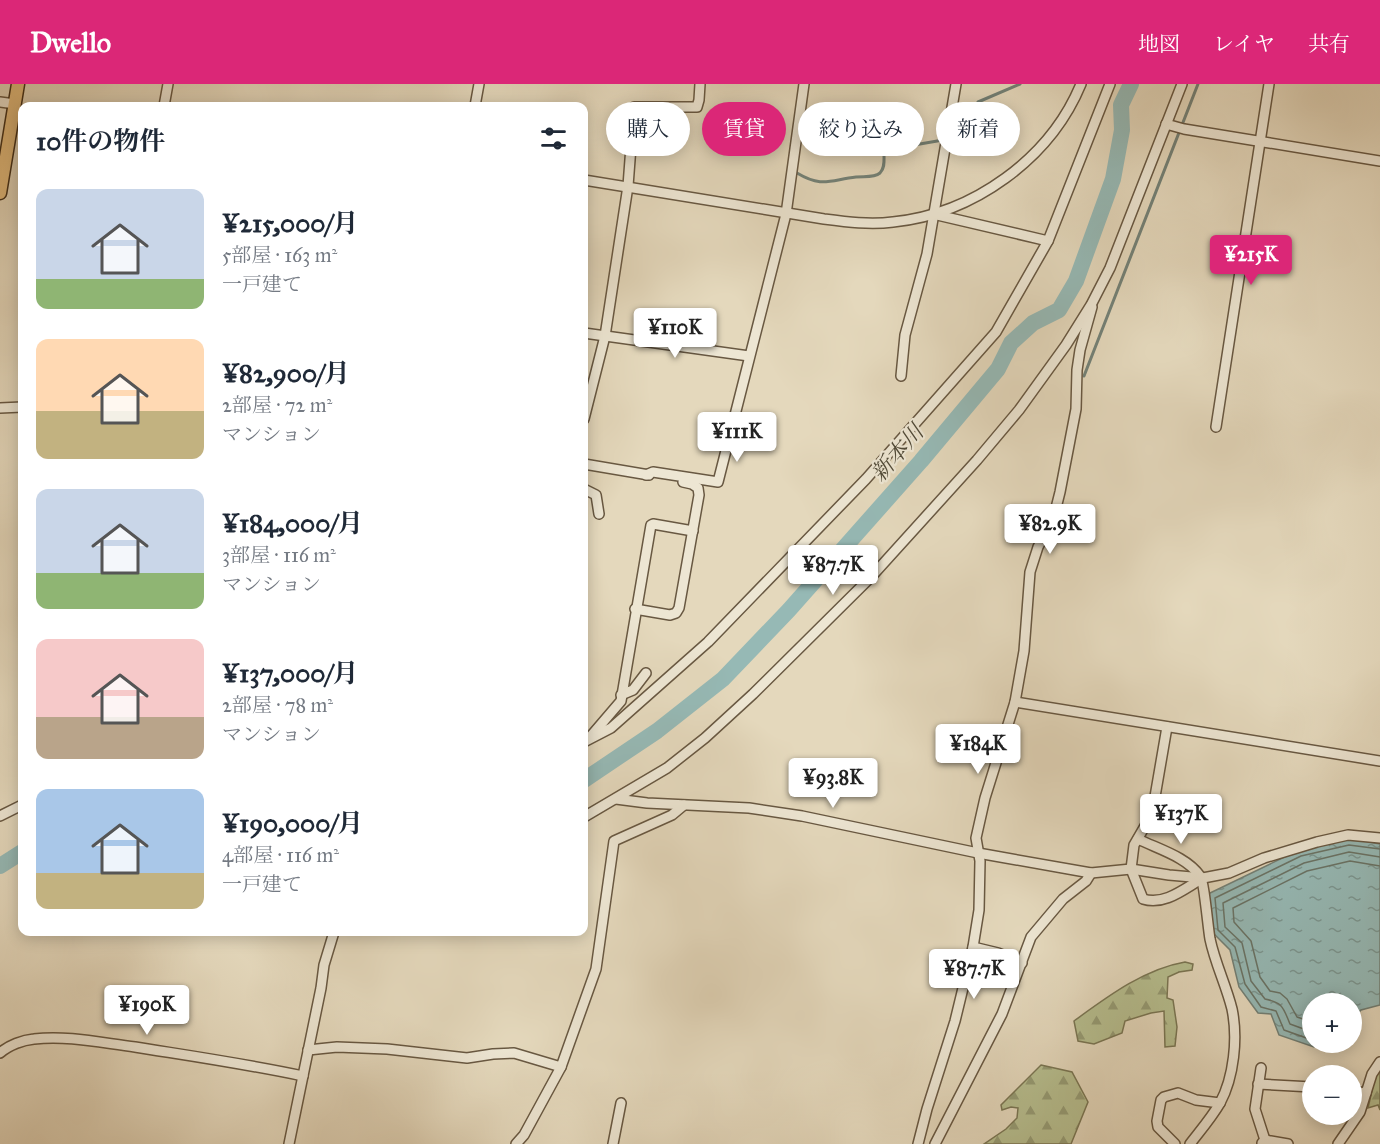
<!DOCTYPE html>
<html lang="ja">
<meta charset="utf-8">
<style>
body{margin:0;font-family:"IM FELL Great Primer","Noto Serif JP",serif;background:#f2f2f3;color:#1f2937;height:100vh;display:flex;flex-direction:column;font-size:22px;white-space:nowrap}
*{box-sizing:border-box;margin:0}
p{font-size:20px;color:#747a83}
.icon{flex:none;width:33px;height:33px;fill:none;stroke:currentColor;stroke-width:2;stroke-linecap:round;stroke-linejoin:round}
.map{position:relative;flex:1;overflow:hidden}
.drawer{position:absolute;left:18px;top:18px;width:570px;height:834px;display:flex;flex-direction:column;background:#fff;border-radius:12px;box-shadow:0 3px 15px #0003}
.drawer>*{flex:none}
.banner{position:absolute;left:606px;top:18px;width:570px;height:54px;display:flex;gap:12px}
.tools{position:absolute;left:1302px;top:909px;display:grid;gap:12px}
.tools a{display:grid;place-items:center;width:60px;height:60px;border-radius:50%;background:#fff;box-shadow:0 3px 15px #0003;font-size:30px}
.price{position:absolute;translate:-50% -51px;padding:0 14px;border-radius:6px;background:#fff;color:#222;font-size:20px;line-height:39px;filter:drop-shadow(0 2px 3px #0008)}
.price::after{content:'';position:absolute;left:50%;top:36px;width:18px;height:14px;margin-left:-9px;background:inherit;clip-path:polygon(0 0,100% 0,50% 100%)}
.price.active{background:#db2777;color:#fff}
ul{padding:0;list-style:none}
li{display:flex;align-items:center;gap:18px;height:150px;padding:0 18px}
li span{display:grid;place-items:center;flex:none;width:168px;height:120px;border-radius:12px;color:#555}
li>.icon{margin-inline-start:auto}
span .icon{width:72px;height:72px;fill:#fffc;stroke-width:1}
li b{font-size:26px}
h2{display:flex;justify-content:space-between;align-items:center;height:72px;padding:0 18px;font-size:26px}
.pill{padding:0 21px;border-radius:27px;background:#fff;box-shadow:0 3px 15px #0003;font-size:21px;line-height:54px}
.pill.active{background:#db2777;color:#fff}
header{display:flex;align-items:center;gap:36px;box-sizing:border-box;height:84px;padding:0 30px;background:#db2777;color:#fff}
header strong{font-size:28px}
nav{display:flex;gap:33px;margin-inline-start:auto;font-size:21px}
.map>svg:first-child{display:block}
.forest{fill:url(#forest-firs);stroke:#7a7654;stroke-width:1.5}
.water{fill:url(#water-ripples);stroke:#738177;stroke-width:1.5}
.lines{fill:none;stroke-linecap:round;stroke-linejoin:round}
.shore{stroke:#6a7467;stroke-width:1.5}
.stream{stroke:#738177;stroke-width:3}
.river{stroke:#96b9b5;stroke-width:16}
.minor-casing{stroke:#685842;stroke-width:12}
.major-casing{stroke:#3f2e19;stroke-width:15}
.minor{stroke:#ede6d3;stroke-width:9}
.major{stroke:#e2bc7e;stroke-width:12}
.labels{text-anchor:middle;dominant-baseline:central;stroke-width:4.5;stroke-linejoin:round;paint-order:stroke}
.water-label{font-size:22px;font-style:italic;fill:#504a38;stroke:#ede6d3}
</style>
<header>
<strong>Dwello</strong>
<nav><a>地図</a><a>レイヤ</a><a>共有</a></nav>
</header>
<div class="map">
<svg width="1380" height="1060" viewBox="0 0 1380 1060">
<defs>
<pattern id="forest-firs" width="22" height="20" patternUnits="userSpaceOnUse" patternTransform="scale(1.5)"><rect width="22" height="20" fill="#b6be8f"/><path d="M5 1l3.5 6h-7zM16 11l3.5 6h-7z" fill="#959b74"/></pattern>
<pattern id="water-ripples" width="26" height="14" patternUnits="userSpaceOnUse" patternTransform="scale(1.5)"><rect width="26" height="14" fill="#96b9b5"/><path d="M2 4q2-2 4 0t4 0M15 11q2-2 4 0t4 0" fill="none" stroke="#7c9792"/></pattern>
</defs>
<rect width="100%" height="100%" fill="#e4d8bc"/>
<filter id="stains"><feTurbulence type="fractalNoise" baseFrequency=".00333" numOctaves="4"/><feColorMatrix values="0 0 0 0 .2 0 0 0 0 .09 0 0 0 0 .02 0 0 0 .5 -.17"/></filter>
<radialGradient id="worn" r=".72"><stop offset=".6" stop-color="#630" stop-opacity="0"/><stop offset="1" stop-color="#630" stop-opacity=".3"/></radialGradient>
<!-- forest -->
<g class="forest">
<path d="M1185,878L1193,880L1192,886L1179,888L1168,893L1167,914L1173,916L1177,943L1175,962L1165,963L1164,927L1151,929L1125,937L1122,949L1094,960L1078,957L1074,937C1107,913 1144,885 1185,878Z"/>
<path d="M1041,981L1072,988L1088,1018L1071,1060H984L1006,1045L1017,1034L1018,1024L1011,1023L1002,1026L1001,1021Z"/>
<path d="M1380,985V1026L1378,1021L1368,1024L1375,993Z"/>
</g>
<!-- water -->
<path class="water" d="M1349,754L1380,760V921L1361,926L1352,936V920H1312V958L1323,959L1314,963L1279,951L1271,930L1258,929L1239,903L1230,866L1213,849L1208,810L1299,766Z"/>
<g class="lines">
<!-- shore -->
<g class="shore">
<path d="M1312,938L1297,933L1287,915L1280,909L1270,907L1260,893L1251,857L1234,838L1233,824L1307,787L1350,777L1380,782"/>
<path d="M1312,948L1290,940C1283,924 1284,919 1265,915L1251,897L1242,859L1225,843L1223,819L1304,779L1349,768L1380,773"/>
<path d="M1312,956L1284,946L1276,927L1261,923L1245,900L1235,863L1218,846L1215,814L1301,772L1349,761L1380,765"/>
</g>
<!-- stream -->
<g class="stream">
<path d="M949,54C975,46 968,38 978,18L1020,0"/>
<path d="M797,89C822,104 830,96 856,93C864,92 874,94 880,89C885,84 884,77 884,71L891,65L943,56"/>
<path d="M1084,292L1198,0"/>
</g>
<!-- river -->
<g class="river">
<path d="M584,696L657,647L723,595L789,526L921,377L998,285L1011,259L1033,239L1059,226L1076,197L1113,95L1122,46L1121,21L1131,0"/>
<path d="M0,782L22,768"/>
</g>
<!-- minor casing -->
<g class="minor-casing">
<g id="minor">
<path d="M0,18L15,20"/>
<path d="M164,22L168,0"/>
<path d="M475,22L479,0"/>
<path d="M1166,40L1184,45L1380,77"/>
<path d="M584,96L824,135C847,138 870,141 893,138C973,130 1050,75 1081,0"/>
<path d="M933,130L1048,157"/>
<path d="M584,249L749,272"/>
<path d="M901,292L905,251L927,170L956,0"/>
<path d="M0,324L22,323"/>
<path d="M584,335L605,252L628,102L634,23H697L699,16L700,0"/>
<path d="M1216,343L1269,0"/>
<path d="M584,380L649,391"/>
<path d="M646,391L653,388L718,398L786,130L804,0"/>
<path d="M584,405L596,411L599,430"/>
<path d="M635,525L670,531L676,529L679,524L699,411L698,404L692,400L683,398"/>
<path d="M621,611L633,606L646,589"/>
<path d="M1015,618L1380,677"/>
<path d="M1167,643L1152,730L1134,761L1131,785L1143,815C1165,822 1185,804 1203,794"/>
<path d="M591,652L621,617L651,441L653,440L693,447"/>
<path d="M584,658L611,644L708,558L866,395L996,248L1048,157L1110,0"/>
<path d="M616,715L647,719L749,724L802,732L978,769L1091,789L1131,785L1169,791L1203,794L1229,789L1264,774L1317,758L1348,751L1380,754"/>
<path d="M0,732L22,721"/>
<path d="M584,733L667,684L705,654L753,610L872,492L977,376L1019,326L1066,261L1091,221L1110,184L1182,0"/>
<path d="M1138,755C1158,765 1187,773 1200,792C1204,796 1208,844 1210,855C1215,879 1226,901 1232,925C1238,954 1234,993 1220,1019C1212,1033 1200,1047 1190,1060"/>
<path d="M973,863L998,869L1022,879"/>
<path d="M308,966L337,963L387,965L467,974L493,970L514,969L561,983"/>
<path d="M0,969C9,961 23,956 34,955C67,951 102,959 135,963C191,972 247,980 303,992"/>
<path d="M1261,984L1255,1025L1265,1056"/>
<path d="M1258,1000L1312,1003"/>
<path d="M1352,1007L1366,1009"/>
<path d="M1262,1059L1265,1056L1288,1060"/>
<path d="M289,1060L321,904L324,881L334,848"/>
<path d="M516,1060L524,1051L561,983L596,885L614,757L672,731L684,721"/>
<path d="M613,1060L621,1019"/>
<path d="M918,1060L927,1025L955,937L973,863L979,826L980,777L976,754L985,714L1015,618L1024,567L1030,488L1038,463L1054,432L1060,408L1076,325L1077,286L1080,266L1092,223"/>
<path d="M935,1060L1002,930L1031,853L1063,815L1086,797L1091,789"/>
<path d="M1175,1060L1158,1043L1157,1037L1161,1016L1164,1013L1178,1009L1196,1016L1220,1019"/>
<path d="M1338,1060L1360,1028L1372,990L1380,978"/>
</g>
</g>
<!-- major casing -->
<g class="major-casing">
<path id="major" d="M0,109L18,0"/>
</g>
<!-- minor -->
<use href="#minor" class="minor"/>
<!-- major -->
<use href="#major" class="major"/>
</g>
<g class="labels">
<!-- water labels -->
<g class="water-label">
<text transform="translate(897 369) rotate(-49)">新本川</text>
</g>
</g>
<rect width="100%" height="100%" filter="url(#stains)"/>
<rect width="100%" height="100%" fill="url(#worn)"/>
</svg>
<div class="tools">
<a>+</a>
<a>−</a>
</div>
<b class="price active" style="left:1251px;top:202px">¥215K</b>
<b class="price" style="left:675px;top:275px">¥110K</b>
<b class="price" style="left:737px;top:379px">¥111K</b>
<b class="price" style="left:1050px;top:471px">¥82.9K</b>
<b class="price" style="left:833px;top:512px">¥87.7K</b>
<b class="price" style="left:978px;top:691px">¥184K</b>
<b class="price" style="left:833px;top:725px">¥93.8K</b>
<b class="price" style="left:1181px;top:761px">¥137K</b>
<b class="price" style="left:974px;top:916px">¥87.7K</b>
<b class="price" style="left:147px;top:952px">¥190K</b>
<div class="banner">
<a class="pill">購入</a>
<a class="pill active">賃貸</a>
<a class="pill">絞り込み</a>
<a class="pill">新着</a>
</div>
<section class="drawer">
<h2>10件の物件<svg class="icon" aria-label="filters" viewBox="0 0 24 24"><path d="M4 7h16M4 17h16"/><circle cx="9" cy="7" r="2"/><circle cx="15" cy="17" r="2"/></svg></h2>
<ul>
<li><span style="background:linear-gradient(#c9d6e8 75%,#8fb573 0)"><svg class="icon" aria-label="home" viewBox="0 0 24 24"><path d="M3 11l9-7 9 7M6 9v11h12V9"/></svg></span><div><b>¥215,000/月</b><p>5部屋 · 163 m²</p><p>一戸建て</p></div></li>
<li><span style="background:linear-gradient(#ffd9b3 60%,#c2b280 0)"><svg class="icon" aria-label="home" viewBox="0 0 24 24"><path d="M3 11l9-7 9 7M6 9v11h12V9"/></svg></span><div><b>¥82,900/月</b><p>2部屋 · 72 m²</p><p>マンション</p></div></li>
<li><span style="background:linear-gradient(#c9d6e8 70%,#8fb573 0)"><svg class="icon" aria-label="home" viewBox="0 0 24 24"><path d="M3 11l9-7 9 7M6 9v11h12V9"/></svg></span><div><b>¥184,000/月</b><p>3部屋 · 116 m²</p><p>マンション</p></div></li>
<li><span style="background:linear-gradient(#f6c9c9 65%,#b9a48a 0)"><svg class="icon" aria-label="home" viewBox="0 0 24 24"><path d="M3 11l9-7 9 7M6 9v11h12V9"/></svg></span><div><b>¥137,000/月</b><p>2部屋 · 78 m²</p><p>マンション</p></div></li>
<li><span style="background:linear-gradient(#a9c7e8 70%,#c2b280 0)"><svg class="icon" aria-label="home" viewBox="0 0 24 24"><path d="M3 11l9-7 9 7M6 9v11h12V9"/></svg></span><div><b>¥190,000/月</b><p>4部屋 · 116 m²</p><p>一戸建て</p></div></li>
</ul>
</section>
</div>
